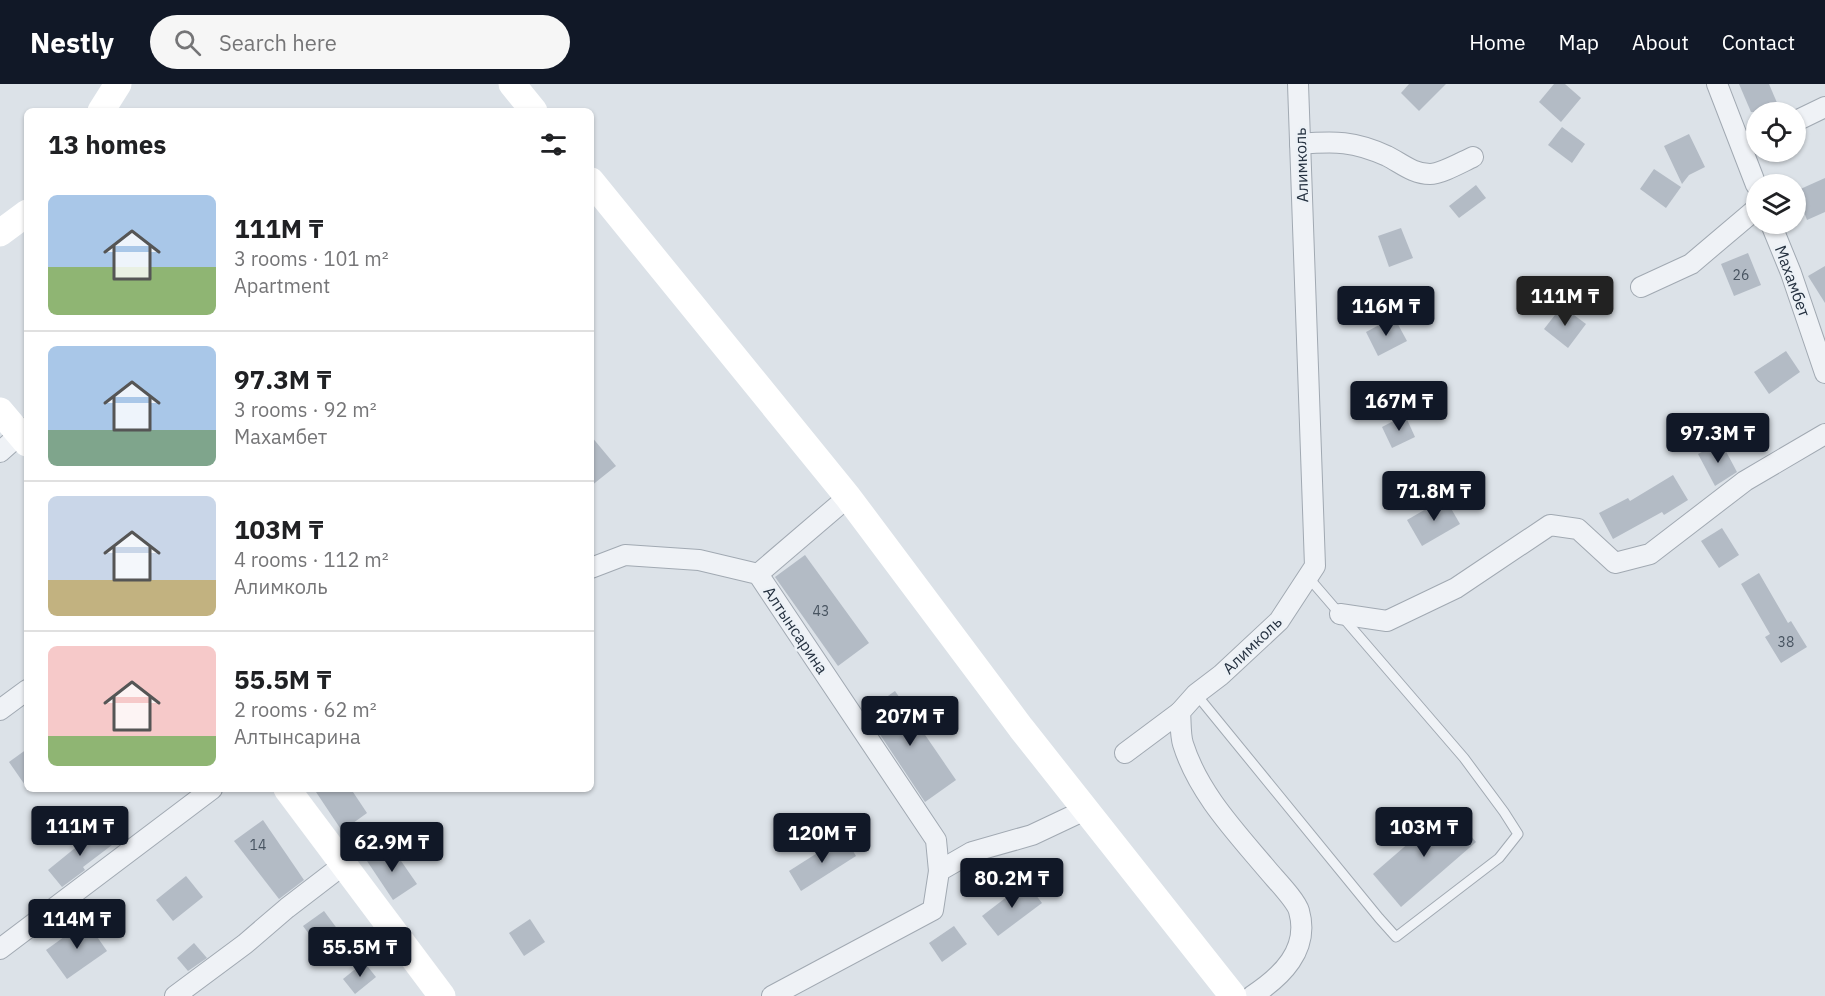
<!DOCTYPE html>
<meta charset="utf-8">
<style>
body{margin:0;font-family:"IBM Plex Sans",sans-serif;background:#f6f6f6;color:#202124;height:100vh;display:flex;flex-direction:column;font-size:22px;white-space:nowrap}
*{box-sizing:border-box;margin:0}
p{font-size:20px;color:#757577}
.icon{flex:none;width:33px;height:33px;fill:none;stroke:currentColor;stroke-width:2;stroke-linecap:round;stroke-linejoin:round}
.map{position:relative;flex:1;overflow:hidden}
.drawer{position:absolute;left:24px;top:24px;width:570px;height:684px;display:flex;flex-direction:column;background:#fff;border-radius:9px;box-shadow:0 2px 4px #0004}
.drawer>*{flex:none}
.fabs{position:absolute;left:1746px;top:18px;display:grid;gap:12px}
.fabs a{display:grid;place-items:center;width:60px;height:60px;border-radius:50%;background:#fff;box-shadow:0 2px 4px #0004;font-size:30px}
.price{position:absolute;translate:-50% -51px;padding:0 14px;border-radius:6px;background:#111827;color:#fff;font-size:20px;line-height:39px;filter:drop-shadow(0 2px 3px #0008)}
.price::after{content:'';position:absolute;left:50%;top:36px;width:18px;height:14px;margin-left:-9px;background:inherit;clip-path:polygon(0 0,100% 0,50% 100%)}
.price.selected{background:#222;color:#fff}
ul{padding:0;list-style:none}
li{display:flex;align-items:center;gap:18px;height:150px;padding:0 24px}
li+li{border-top:2px solid #e0e0e0}
li span{display:grid;place-items:center;flex:none;width:168px;height:120px;border-radius:9px;color:#555}
li>.icon{margin-inline-start:auto}
span .icon{width:72px;height:72px;fill:#fffc;stroke-width:1}
li b{font-size:26px}
h2{display:flex;justify-content:space-between;align-items:center;height:72px;padding:0 24px;font-size:26px}
header{display:flex;align-items:center;gap:36px;box-sizing:border-box;height:84px;padding:0 30px;background:#111827;color:#fff}
header strong{font-size:28px}
nav{display:flex;gap:33px;margin-inline-start:auto;font-size:21px}
.search{width:420px;height:54px;background:#f6f6f6;display:flex;align-items:center;gap:15px;box-sizing:border-box;padding:0 21px;border-radius:33px;color:#757577;font-size:22px}
.map>svg:first-child{display:block}
.building{fill:#b3bbc5}
.lines{fill:none;stroke-linecap:round;stroke-linejoin:round}
.lane-casing{stroke:#a1a9b2;stroke-width:11}
.street-casing{stroke:#a1a9b2;stroke-width:22}
.lane{stroke:#eff2f6;stroke-width:9}
.street{stroke:#eff2f6;stroke-width:20}
.secondary{stroke:#fff;stroke-width:27}
.labels{text-anchor:middle;dominant-baseline:central;stroke-width:5;stroke-linejoin:round;paint-order:stroke}
.number-label{font-size:14px;fill:#485461}
.street-label{font-size:16px;fill:#253140;stroke:#ecf1f6}
</style>
<header>
<strong>Nestly</strong>
<div class="search"><svg class="icon" aria-label="search" viewBox="0 0 24 24"><circle cx="10" cy="10" r="6"/><path d="M15 15l6 6"/></svg>Search here</div>
<nav><a>Home</a><a>Map</a><a>About</a><a>Contact</a></nav>
</header>
<div class="map">
<svg width="1825" height="912" viewBox="0 0 1825 912">
<rect width="100%" height="100%" fill="#dce2e8"/>
<!-- building -->
<g class="building">
<path d="M1409,0H1446L1419,27L1401,9Z"/>
<path d="M1554,0H1565L1581,14L1561,38L1539,18Z"/>
<path d="M1739,0H1769L1781,28H1751Z"/>
<path d="M1562,43L1585,60L1572,79L1548,61Z"/>
<path d="M1689,50L1705,83L1689,91L1682,100L1664,62Z"/>
<path d="M1654,85L1681,103L1666,124L1640,105Z"/>
<path d="M1825,94V128L1807,136L1796,107Z"/>
<path d="M1476,101L1486,114L1459,134L1449,122Z"/>
<path d="M1401,144L1413,174L1389,183L1378,152Z"/>
<path d="M1748,169L1761,201L1734,212L1721,180Z"/>
<path d="M1825,182V219L1808,192Z"/>
<path d="M1562,222L1586,240L1568,264L1544,245Z"/>
<path d="M1394,233L1407,257L1378,272L1366,248Z"/>
<path d="M1786,267L1800,288L1769,310L1754,288Z"/>
<path d="M1405,331L1415,353L1392,364L1382,343Z"/>
<path d="M591,352L616,382L591,402Z"/>
<path d="M1721,358L1737,388L1715,402L1698,370Z"/>
<path d="M1673,391L1688,416L1664,431L1662,428L1613,455L1599,429L1628,414L1630,417Z"/>
<path d="M1445,414L1460,440L1422,462L1407,436Z"/>
<path d="M1722,444L1739,471L1719,484L1701,457Z"/>
<path d="M805,471L869,559L838,582L775,493Z"/>
<path d="M1759,489L1788,539L1791,537L1807,563L1781,579L1765,553L1770,550L1741,500Z"/>
<path d="M895,607L956,696L925,718L865,628Z"/>
<path d="M27,665V704L9,678Z"/>
<path d="M314,705H351L367,729L342,747Z"/>
<path d="M1448,725L1476,758L1401,823L1373,790Z"/>
<path d="M263,736L304,796L279,815L234,757Z"/>
<path d="M98,742L112,761L83,783L85,786L62,803L48,786L80,760L78,757Z"/>
<path d="M844,752L856,772L801,807L789,787Z"/>
<path d="M390,761L417,800L393,816L367,777Z"/>
<path d="M186,792L203,813L173,837L156,816Z"/>
<path d="M1026,798L1042,819L998,852L982,832Z"/>
<path d="M324,827L347,858L327,874L303,842Z"/>
<path d="M530,835L545,858L524,872L509,849Z"/>
<path d="M86,837L107,867L67,895L46,866Z"/>
<path d="M954,842L967,860L942,878L929,859Z"/>
<path d="M194,859L207,874L188,887L177,874Z"/>
<path d="M364,878L376,893L355,910L343,895Z"/>
</g>
<g class="lines">
<!-- lane casing -->
<g class="lane-casing">
<path id="lane" d="M1196,610L1379,834L1396,853L1499,774L1518,750L1504,728L1464,674L1308,493"/>
</g>
<!-- street casing -->
<g class="street-casing">
<g id="street">
<path d="M1717,0L1756,101"/>
<path d="M1796,37L1825,23"/>
<path d="M1300,60C1335,57 1354,57 1387,72C1401,79 1413,90 1430,90C1441,90 1462,78 1473,73"/>
<path d="M1771,140L1791,189L1825,289"/>
<path d="M1641,203L1691,180L1756,125"/>
<path d="M0,368L27,344"/>
<path d="M591,484L625,471L699,476L758,490L936,756L939,787"/>
<path d="M758,490L848,413"/>
<path d="M1340,530L1387,537L1456,504L1550,441L1578,445L1615,479L1650,470L1745,397L1825,350"/>
<path d="M0,626L27,606"/>
<path d="M1125,669L1180,628"/>
<path d="M0,865L212,705"/>
<path d="M175,912L245,860L287,824L343,781"/>
<path d="M772,912L933,826L939,787L972,768L1032,751L1085,726"/>
<path d="M1252,912C1281,893 1310,866 1299,827C1296,816 1274,794 1266,784C1234,746 1198,708 1183,660C1180,650 1181,638 1180,628L1196,610L1221,591L1279,537L1315,482L1298,0"/>
</g>
</g>
<!-- lane -->
<use href="#lane" class="lane"/>
<!-- street -->
<use href="#street" class="street"/>
<!-- secondary -->
<g class="secondary">
<path d="M512,0L534,27"/>
<path d="M101,27L118,0"/>
<path d="M591,97L848,413L1021,644L1233,912"/>
<path d="M0,149L27,129"/>
<path d="M0,327L27,359"/>
<path d="M287,705L442,912"/>
</g>
</g>
<g class="labels">
<!-- number labels -->
<g class="number-label">
<text x="1741" y="191">26</text>
<text x="821" y="527">43</text>
<text x="1786" y="558">38</text>
<text x="258" y="761">14</text>
</g>
<!-- street labels -->
<g class="street-label">
<text transform="translate(1301 81) rotate(-92)">Алимколь</text>
<text transform="translate(1793 197) rotate(70)">Махамбет</text>
<text transform="translate(796 546) rotate(56)">Алтынсарина</text>
<text transform="translate(1252 561) rotate(-44)">Алимколь</text>
</g>
</g>
</svg>
<div class="fabs">
<a><svg class="icon" aria-label="locate" viewBox="0 0 24 24"><circle cx="12" cy="12" r="6"/><path d="M12 2v4M12 18v4M2 12h4M18 12h4"/></svg></a>
<a><svg class="icon" aria-label="layers" viewBox="0 0 24 24"><path d="M12 4l9 5-9 5-9-5zM3 14l9 5 9-5"/></svg></a>
</div>
<b class="price selected" style="left:1565px;top:243px">111M ₸</b>
<b class="price" style="left:1386px;top:253px">116M ₸</b>
<b class="price" style="left:1399px;top:348px">167M ₸</b>
<b class="price" style="left:1718px;top:380px">97.3M ₸</b>
<b class="price" style="left:1434px;top:438px">71.8M ₸</b>
<b class="price" style="left:910px;top:663px">207M ₸</b>
<b class="price" style="left:80px;top:773px">111M ₸</b>
<b class="price" style="left:1424px;top:774px">103M ₸</b>
<b class="price" style="left:822px;top:780px">120M ₸</b>
<b class="price" style="left:392px;top:789px">62.9M ₸</b>
<b class="price" style="left:1012px;top:825px">80.2M ₸</b>
<b class="price" style="left:77px;top:866px">114M ₸</b>
<b class="price" style="left:360px;top:894px">55.5M ₸</b>
<section class="drawer">
<h2>13 homes<svg class="icon" aria-label="filters" viewBox="0 0 24 24"><path d="M4 7h16M4 17h16"/><circle cx="9" cy="7" r="2"/><circle cx="15" cy="17" r="2"/></svg></h2>
<ul>
<li><span style="background:linear-gradient(#a9c7e8 60%,#8fb573 0)"><svg class="icon" aria-label="home" viewBox="0 0 24 24"><path d="M3 11l9-7 9 7M6 9v11h12V9"/></svg></span><div><b>111M ₸</b><p>3 rooms · 101 m²</p><p>Apartment</p></div></li>
<li><span style="background:linear-gradient(#a9c7e8 70%,#7fa58c 0)"><svg class="icon" aria-label="home" viewBox="0 0 24 24"><path d="M3 11l9-7 9 7M6 9v11h12V9"/></svg></span><div><b>97.3M ₸</b><p>3 rooms · 92 m²</p><p>Махамбет</p></div></li>
<li><span style="background:linear-gradient(#c9d6e8 70%,#c2b280 0)"><svg class="icon" aria-label="home" viewBox="0 0 24 24"><path d="M3 11l9-7 9 7M6 9v11h12V9"/></svg></span><div><b>103M ₸</b><p>4 rooms · 112 m²</p><p>Алимколь</p></div></li>
<li><span style="background:linear-gradient(#f6c9c9 75%,#8fb573 0)"><svg class="icon" aria-label="home" viewBox="0 0 24 24"><path d="M3 11l9-7 9 7M6 9v11h12V9"/></svg></span><div><b>55.5M ₸</b><p>2 rooms · 62 m²</p><p>Алтынсарина</p></div></li>
</ul>
</section>
</div>
